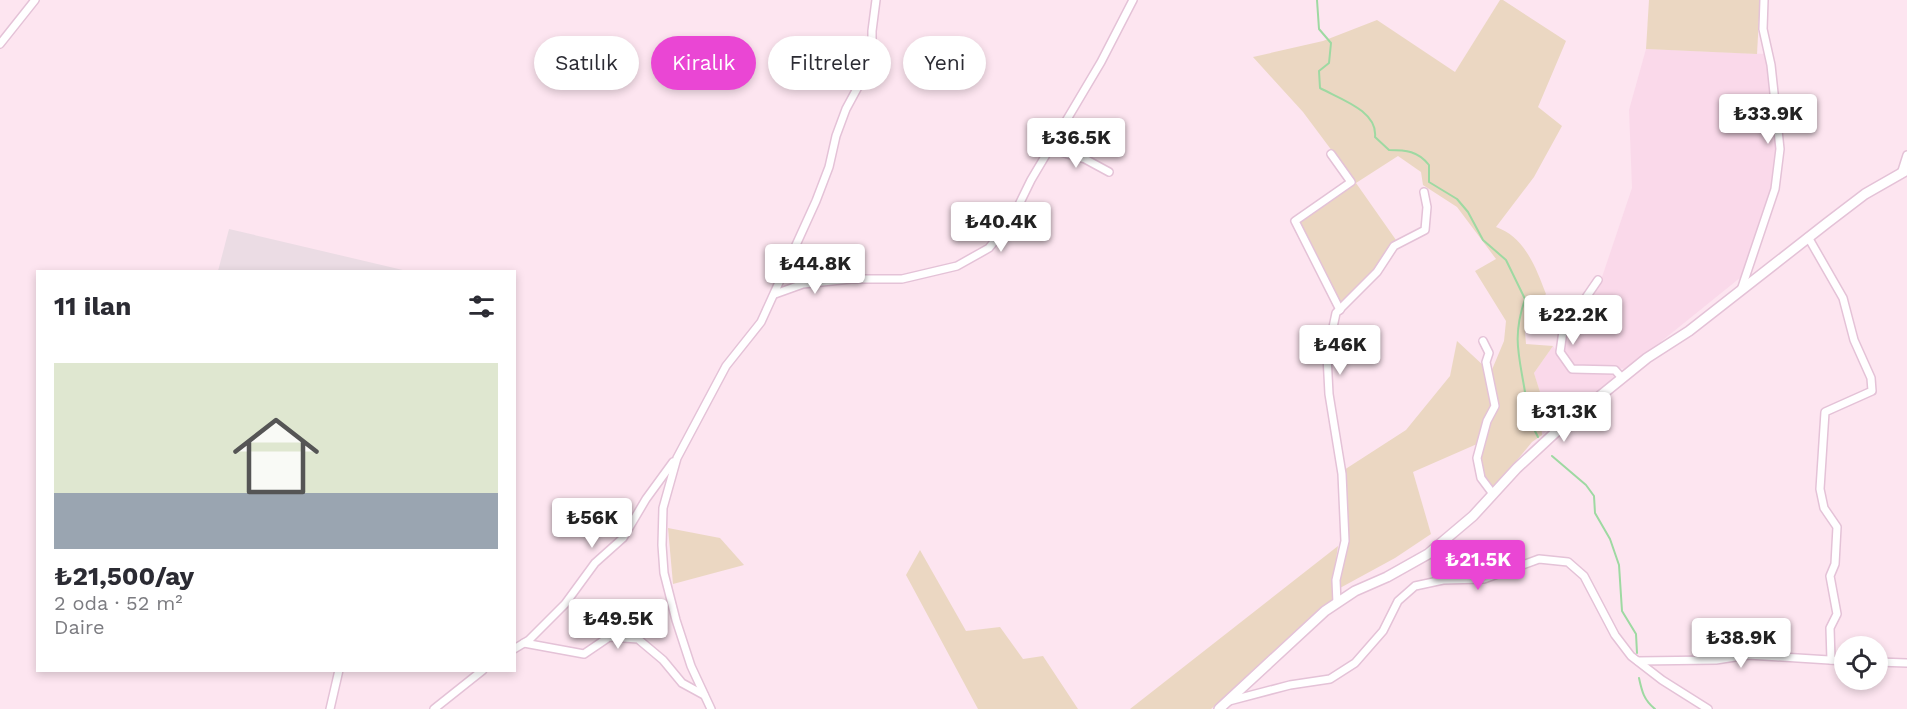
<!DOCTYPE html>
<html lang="tr">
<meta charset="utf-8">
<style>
body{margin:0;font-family:"Work Sans",sans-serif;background:#f2f2f3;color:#2b2b33;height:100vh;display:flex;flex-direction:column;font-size:22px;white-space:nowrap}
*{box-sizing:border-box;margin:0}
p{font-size:20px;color:#7c7c81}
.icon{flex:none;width:33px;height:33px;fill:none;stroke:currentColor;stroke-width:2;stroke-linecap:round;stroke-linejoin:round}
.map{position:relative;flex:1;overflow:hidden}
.details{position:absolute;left:36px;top:270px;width:480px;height:402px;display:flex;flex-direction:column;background:#fff;border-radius:0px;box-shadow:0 3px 9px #0003}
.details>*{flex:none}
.guide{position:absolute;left:534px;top:36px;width:570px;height:54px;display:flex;gap:12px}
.fabs{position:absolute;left:1834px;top:636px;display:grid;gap:12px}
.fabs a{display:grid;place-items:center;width:54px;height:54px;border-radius:50%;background:#fff;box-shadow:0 3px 9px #0003;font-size:30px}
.price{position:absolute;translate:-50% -51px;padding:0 14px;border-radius:6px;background:#fff;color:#222;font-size:20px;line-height:39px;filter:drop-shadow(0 2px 3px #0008)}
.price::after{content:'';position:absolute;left:50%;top:36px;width:18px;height:14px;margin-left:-9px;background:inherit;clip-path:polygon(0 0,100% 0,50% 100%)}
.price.on{background:#ea46d4;color:#fff}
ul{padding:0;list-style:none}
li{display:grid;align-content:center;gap:12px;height:318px;padding:0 18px}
li span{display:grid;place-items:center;height:186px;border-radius:0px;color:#555}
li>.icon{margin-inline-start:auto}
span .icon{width:108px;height:108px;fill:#fffc;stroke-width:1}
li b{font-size:26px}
h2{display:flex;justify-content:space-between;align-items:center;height:72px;padding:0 18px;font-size:26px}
.tag{padding:0 21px;border-radius:27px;background:#fff;box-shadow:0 3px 9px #0003;font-size:21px;line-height:54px}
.tag.on{background:#ea46d4;color:#fff}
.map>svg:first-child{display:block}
.residential{fill:#fad9ea}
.industrial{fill:#ebdce4}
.green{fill:#ebd7c2}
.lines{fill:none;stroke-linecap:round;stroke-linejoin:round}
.stream{stroke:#9ed9a2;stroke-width:2}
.minor-casing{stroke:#e4c2d7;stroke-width:10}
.tertiary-casing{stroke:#e4c2d7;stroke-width:12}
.minor{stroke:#fff;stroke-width:7}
.tertiary{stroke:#fff;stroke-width:9}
</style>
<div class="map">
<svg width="1907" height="709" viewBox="0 0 1907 709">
<rect width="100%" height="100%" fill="#fde5f0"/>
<!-- residential -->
<g class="residential">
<path d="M1646,49L1765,54L1777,149L1773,187L1741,277L1627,369L1574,365L1562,351L1565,332L1600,283L1632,188L1629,110Z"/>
<path d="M1553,346L1569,370L1612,373L1616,377L1542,435L1540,392L1534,373Z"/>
</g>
<!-- industrial -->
<path class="industrial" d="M229,229L407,271H218Z"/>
<!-- green -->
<g class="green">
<path d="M1500,0H1503L1566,41L1538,107L1562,126L1534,177L1496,227C1525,237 1536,268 1546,294L1524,321L1526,344L1553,346L1534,373L1540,392L1542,435L1532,442L1494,488L1483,476L1480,457L1490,423L1498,408L1491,372L1504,341L1506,321L1475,271L1496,259L1457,207L1423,185L1421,172L1398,156L1356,183L1396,240L1376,270L1341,305L1298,222L1356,183L1303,112L1253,57L1323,41L1377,20L1455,72Z"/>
<path d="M1649,0H1760L1757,54L1646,49Z"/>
<path d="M1457,341L1485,367L1492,404L1484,418L1477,444L1413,472L1431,534L1395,558L1340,588L1339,578L1349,540L1344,470L1406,430L1450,376Z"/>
<path d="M668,528L720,538L744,565L673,584Z"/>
<path d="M1338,546L1333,579V600L1211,709H1130Z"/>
<path d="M920,550L966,631L1000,627L1023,659L1043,656L1078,709H978L906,575Z"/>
</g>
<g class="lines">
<!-- stream -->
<g class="stream">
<path d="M1317,0L1319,29L1331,43L1329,63L1319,71L1320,88C1340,99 1378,111 1375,137L1389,150C1406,150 1418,151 1429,165V182L1457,199L1468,212L1483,240L1506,260L1525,299C1512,337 1519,355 1525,392C1528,413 1528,418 1538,437"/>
<path d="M1552,456L1586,485L1594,496L1595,513L1610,539L1619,565L1622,611L1636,634L1637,653"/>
<path d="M1639,678C1642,692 1644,700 1655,709"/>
</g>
<!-- minor casing -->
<g class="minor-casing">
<g id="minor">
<path d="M0,44L35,0"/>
<path d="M1050,149L1085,159L1109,172"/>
<path d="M1331,154L1351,182L1295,221L1340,310"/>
<path d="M1901,174L1907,155"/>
<path d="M1808,237L1843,298L1854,340L1871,378L1872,391L1825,412L1820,489L1824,508L1837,527L1835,564L1830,576L1837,614L1830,628L1831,660"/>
<path d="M1598,280L1563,331L1560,352L1572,369L1615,370L1622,378"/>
<path d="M1741,290L1775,189L1780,149L1771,65L1763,29L1764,0"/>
<path d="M775,294L803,284L851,279H902L957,266L989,248L1012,219L1031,180L1101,62L1133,0"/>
<path d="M1483,341L1489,353L1486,362L1495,406L1487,421L1477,458L1481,478L1493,494"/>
<path d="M1337,603L1336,580L1345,541L1342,474L1329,394L1327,356L1336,313L1377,272L1394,246L1425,230L1427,207L1424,192"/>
<path d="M524,643L584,654L609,637L638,639L663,660L682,683L704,695"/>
<path d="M514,649L529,640L565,604L595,563L623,538L646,499L673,462"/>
<path d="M1638,661L1716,660L1748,655L1845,661"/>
<path d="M1878,662L1907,663"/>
<path d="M1229,701L1290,685L1330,679L1355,663L1383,631L1398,601L1415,586L1443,580L1484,579L1539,559L1568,562L1584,576L1615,635L1631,656L1662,680L1708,709"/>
<path d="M330,709L339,670"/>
<path d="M434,709L483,670"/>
<path d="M711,709L691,666L676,620L664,573L662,545L663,508L677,458L726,366L761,322L816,201L829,167L836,136L846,109L872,61V31L876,0"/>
</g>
</g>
<!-- tertiary casing -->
<g class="tertiary-casing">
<path id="tertiary" d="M1219,709L1325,611L1355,591L1387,577L1428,554L1473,516L1517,468L1558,430L1647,358L1689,331L1827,223L1865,194L1907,170"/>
</g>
<!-- minor -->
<use href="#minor" class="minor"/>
<!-- tertiary -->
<use href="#tertiary" class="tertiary"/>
</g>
</svg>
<div class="fabs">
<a><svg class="icon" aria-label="locate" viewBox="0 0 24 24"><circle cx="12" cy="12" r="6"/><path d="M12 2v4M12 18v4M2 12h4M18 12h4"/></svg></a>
</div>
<b class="price" style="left:1768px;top:145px">₺33.9K</b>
<b class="price" style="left:1076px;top:169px">₺36.5K</b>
<b class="price" style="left:1001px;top:253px">₺40.4K</b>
<b class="price" style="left:815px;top:295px">₺44.8K</b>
<b class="price" style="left:1573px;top:346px">₺22.2K</b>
<b class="price" style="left:1340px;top:376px">₺46K</b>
<b class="price" style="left:1564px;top:443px">₺31.3K</b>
<b class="price" style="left:592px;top:549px">₺56K</b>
<b class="price on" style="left:1478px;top:591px">₺21.5K</b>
<b class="price" style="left:618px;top:650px">₺49.5K</b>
<b class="price" style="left:1741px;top:669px">₺38.9K</b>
<div class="guide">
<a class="tag">Satılık</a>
<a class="tag on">Kiralık</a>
<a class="tag">Filtreler</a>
<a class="tag">Yeni</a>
</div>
<section class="details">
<h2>11 ilan<svg class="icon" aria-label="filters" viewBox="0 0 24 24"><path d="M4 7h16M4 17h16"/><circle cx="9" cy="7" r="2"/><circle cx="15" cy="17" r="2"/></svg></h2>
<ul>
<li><span style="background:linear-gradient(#dfe7d0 70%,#9aa5b1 0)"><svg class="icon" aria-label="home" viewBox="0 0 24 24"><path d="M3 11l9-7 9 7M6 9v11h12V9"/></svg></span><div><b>₺21,500/ay</b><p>2 oda · 52 m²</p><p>Daire</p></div></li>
</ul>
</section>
</div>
